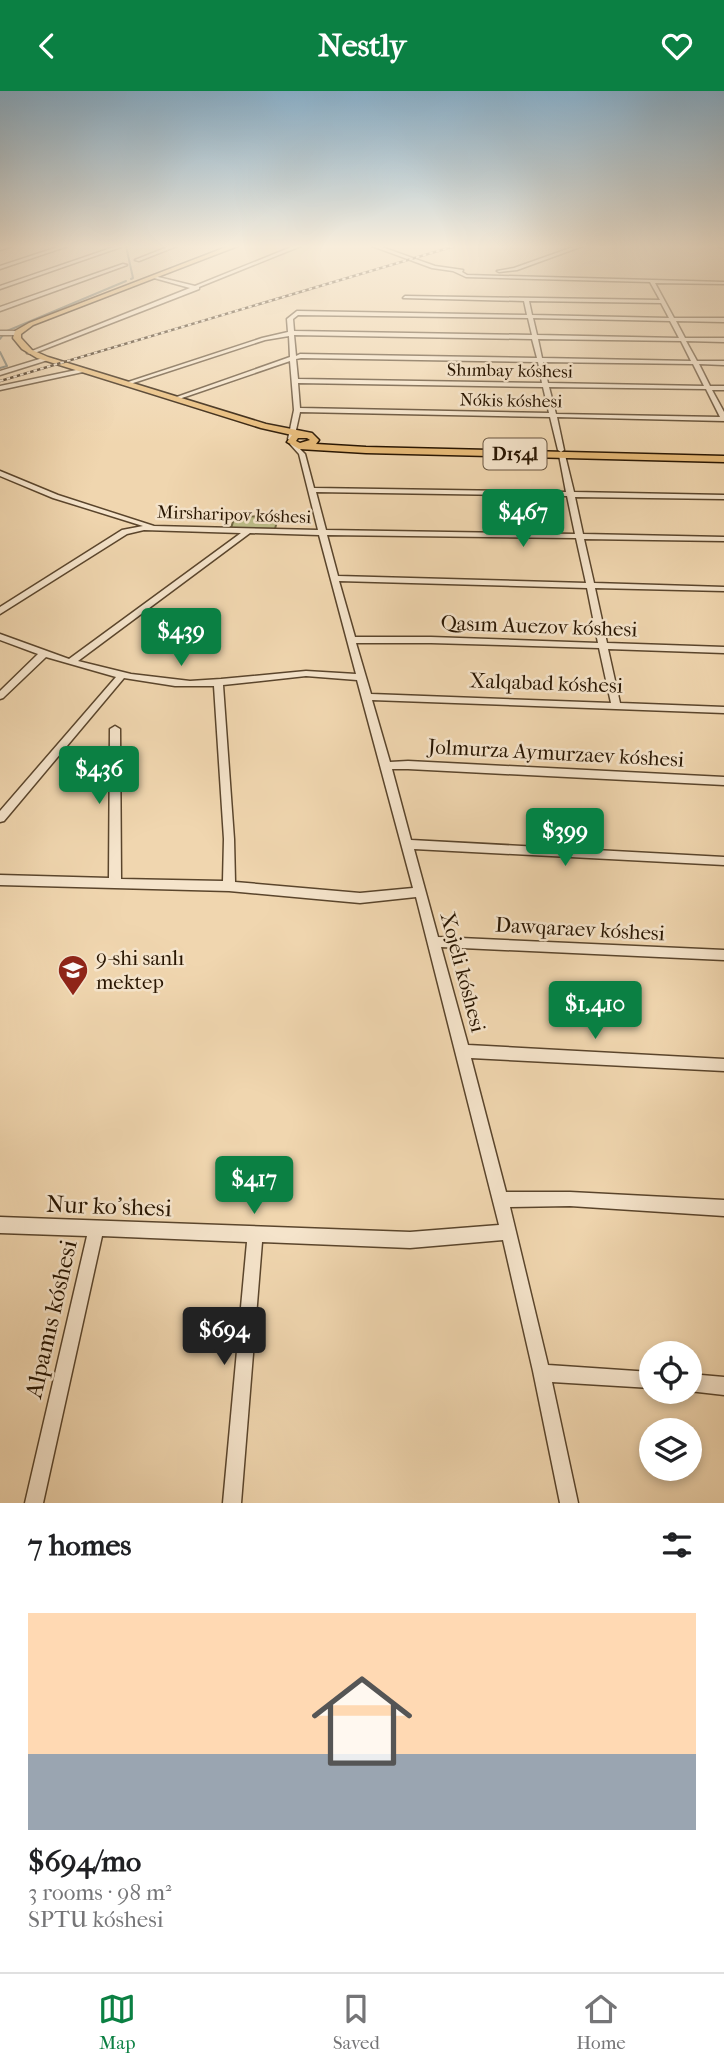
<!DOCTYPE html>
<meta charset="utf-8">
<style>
body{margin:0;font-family:"IM FELL French Canon",serif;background:#f2f2f2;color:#202124;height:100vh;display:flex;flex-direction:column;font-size:26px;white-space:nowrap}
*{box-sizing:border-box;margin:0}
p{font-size:23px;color:#757577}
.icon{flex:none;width:38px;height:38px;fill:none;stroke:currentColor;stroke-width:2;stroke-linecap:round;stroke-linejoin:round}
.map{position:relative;height:1412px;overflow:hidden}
.side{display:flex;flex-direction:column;background:#fff;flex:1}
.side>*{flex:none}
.tools{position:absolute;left:639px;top:1250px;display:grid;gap:14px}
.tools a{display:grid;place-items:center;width:63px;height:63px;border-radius:50%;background:#fff;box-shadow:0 4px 10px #0003;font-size:35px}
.price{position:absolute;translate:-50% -60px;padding:0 16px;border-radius:7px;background:#0b8043;color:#fff;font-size:23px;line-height:46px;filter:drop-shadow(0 2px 4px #0008)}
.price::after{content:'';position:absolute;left:50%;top:42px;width:21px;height:16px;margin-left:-10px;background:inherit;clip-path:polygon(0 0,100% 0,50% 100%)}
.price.active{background:#222;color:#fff}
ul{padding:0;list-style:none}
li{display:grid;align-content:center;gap:14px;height:371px;padding:0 28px}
li span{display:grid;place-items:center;height:217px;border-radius:0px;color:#555}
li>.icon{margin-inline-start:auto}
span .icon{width:126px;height:126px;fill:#fffc;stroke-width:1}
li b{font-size:30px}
h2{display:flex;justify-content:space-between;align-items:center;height:84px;padding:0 28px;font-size:30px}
header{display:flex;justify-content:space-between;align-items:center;height:91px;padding:0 28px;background:#0b8043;color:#fff;font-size:32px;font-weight:700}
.dock{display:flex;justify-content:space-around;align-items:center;height:98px;border-top:2px solid #e0e0e0;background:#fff;font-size:19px;color:#757577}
.dock a{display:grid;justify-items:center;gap:4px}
.dock .active{color:#0b8043}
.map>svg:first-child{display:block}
.green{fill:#bdbd88;stroke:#726944;stroke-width:2}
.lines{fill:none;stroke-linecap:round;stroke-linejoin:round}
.stream{stroke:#6e766c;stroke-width:2}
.minor-casing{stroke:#5a452c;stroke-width:3}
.major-casing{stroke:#281501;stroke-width:3}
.minor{fill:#f5e4cb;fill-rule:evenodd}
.major{fill:#e8bb78;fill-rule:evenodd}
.rail-casing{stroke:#281501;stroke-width:2.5}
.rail{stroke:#f5e4cb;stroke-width:2;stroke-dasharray:3.5;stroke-linecap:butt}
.labels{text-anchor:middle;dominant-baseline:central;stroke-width:5;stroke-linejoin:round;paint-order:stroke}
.far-street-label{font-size:18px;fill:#281501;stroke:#f5e4cb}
.shield{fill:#f5e4cb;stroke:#66533e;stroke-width:2}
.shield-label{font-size:19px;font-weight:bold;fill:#281501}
.street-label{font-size:21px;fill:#281501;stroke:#f5e4cb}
.poi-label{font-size:21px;fill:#281501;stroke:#f5e4cb;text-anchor:start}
.near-street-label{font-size:24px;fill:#281501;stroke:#f5e4cb}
</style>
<header><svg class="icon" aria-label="back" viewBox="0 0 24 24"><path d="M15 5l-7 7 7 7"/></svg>Nestly<svg class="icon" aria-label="heart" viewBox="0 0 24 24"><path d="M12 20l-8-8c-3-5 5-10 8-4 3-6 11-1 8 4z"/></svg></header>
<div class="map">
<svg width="724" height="1412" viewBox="0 0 724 1412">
<rect width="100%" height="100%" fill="#f0d6af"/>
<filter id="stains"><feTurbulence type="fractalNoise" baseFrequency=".00286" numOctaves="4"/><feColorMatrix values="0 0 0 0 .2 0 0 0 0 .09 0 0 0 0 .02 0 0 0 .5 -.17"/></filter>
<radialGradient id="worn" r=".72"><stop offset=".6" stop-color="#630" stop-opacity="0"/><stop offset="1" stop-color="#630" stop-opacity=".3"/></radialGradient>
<!-- green -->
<path class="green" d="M235,425L278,426L275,438L231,437Z"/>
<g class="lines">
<!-- stream -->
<g class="stream">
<path d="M126,155L133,187L131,188"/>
<path d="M7,240L126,190"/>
<path d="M0,248L3,244"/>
<path d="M0,261L7,275L0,277"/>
</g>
<!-- minor casing -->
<g class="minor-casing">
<g id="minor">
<path d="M4,155H12L0,159V157Z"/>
<path d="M61,155H68L0,178V175Z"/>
<path d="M117,155L121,156L0,198V195Z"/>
<path d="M170,155H177L139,170L135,169Z"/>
<path d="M294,155H301L199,196V198L32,263L27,262L190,197L154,187V185L195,195Z"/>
<path d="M372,155H379L435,175L463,179L462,181L467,184L724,191V193L655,192L674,227H724V231L676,230L685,247H724V251L686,250L697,270H724V274L699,273L710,295H724V299H712L724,321V330L557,326L564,359L561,361L558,359L550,326L300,321L294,348L291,350L288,348L294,319L290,270L176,309L171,308L290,266L289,245L265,249L127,294L122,293L262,247L288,241L287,228L297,220L527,224L524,210L403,207L405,205L660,209L650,191L466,186L453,180L432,177ZM529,210L661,212L669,227L532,224ZM298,224L528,227L532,244L294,240L293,228ZM533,227L670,230L679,247L537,244ZM294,244L532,248L537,267L300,263L296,265ZM538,248L681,250L691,270L542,267ZM301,267L538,271L542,292L298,288L296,268ZM543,271L693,273L704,295L548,292ZM298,292L543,296L549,322L300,317ZM549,296L706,298L720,326L556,323Z"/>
<path d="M576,155H583L517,179L499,181L497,180L514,177Z"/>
<path d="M719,155H724V157L719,156Z"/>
<path d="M123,173L127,174L0,220V216Z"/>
<path d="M0,240H18L21,242L18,244H0Z"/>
<path d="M46,266L49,268L48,269L0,284V280Z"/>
<path d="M81,278L83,279V281L0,299V295Z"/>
<path d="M293,351L305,363L314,397L566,401L559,364L562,362L565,364L574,401L724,404V408L575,406L583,443L724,446V450L584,448L594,492L724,496V500L595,497L607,552L724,556V562L608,558L620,612L724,616V622L372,609L390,671L408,670L724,686V694L408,678H392L411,749L724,766V774L414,758L438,846L724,859V869L441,856L468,954L724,968V980L471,967L506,1101H570L724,1109V1125L570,1115L510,1116L548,1274L651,1281V1297L552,1291L578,1412H560L533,1280L503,1149L410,1157L262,1151L241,1412H223L247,1151L102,1145L43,1412H25L87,1145L0,1142V1126L410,1141L499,1134L416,806L360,812L229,800L0,794V784L109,787L110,638L115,635L120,638L121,788L223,790L224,748L214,595H175L124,587L4,730L0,731V720L116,586L46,566L3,607L0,608V600L38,563L0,549V543L69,568L241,442L144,439L127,443L0,523V516L122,439L143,435L53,407L0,385V380L58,404L154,435L318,439L299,363L290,353ZM316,401L567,405L575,443L326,439ZM250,442L319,444L356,583L306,580L221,588L190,590L131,583L78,570ZM327,444L576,447L586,492L338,485ZM339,490L587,497L598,552L431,546H355ZM356,552H431L599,557L611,612L371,603ZM306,585L357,589L413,797L360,802L235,791L234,748L223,594Z"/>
<path d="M690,1283L724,1286V1304L689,1300Z"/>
</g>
</g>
<!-- major casing -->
<g class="major-casing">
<path id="major" d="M229,155H238L33,234L21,243V247L32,259L48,266L266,333L312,342L319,349L316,353L366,356L724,365V371L366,362L299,358L287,351L292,344L261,337L37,267L22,258L13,247L15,240L29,232ZM298,347H307L310,349L300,352L296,350Z"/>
</g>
<!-- minor -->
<use href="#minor" class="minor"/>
<!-- major -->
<use href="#major" class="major"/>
<!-- rail casing -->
<g class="rail-casing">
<path id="rail" d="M0,290L455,155"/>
</g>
<!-- rail -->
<use href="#rail" class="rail"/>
</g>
<!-- sky -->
<linearGradient id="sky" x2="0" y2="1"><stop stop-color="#8ab5d3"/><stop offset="0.44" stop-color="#f8eddb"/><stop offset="1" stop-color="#f8eddb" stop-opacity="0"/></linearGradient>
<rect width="724" height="353" fill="url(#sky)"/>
<!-- icons -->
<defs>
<g id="school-pin" transform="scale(1.575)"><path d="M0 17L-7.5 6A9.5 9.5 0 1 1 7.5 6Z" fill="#8f2418" stroke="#f5e4cb"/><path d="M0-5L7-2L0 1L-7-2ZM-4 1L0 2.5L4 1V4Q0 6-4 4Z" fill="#fff"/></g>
</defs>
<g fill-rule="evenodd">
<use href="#school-pin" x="73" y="879"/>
</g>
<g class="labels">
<!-- far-street labels -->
<g class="far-street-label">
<text transform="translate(510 280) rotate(1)">Shımbay kóshesi</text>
<text transform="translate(511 310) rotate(1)">Nókis kóshesi</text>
<text transform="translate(234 424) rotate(2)">Mirsharipov kóshesi</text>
</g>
<!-- shield labels -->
<rect class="shield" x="483.5" y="347.5" width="63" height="31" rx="5"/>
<g class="shield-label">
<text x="515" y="363">D154l</text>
</g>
<!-- street labels -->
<g class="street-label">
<text transform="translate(539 535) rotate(2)">Qasım Auezov kóshesi</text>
<text transform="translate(546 592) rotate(2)">Xalqabad kóshesi</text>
<text transform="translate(556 662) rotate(3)">Jolmurza Aymurzaev kóshesi</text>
<text transform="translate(580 838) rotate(3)">Dawqaraev kóshesi</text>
<text transform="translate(463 881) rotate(75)">Xojeli kóshesi</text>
</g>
<!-- poi labels -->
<g class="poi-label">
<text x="96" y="867">9-shi sanlı<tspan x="96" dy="24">mektep</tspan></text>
</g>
<!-- near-street labels -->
<g class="near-street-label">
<text transform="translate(109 1115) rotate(2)">Nur ko'shesi</text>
<text transform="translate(51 1228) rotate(-77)">Alpamıs kóshesi</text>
</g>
</g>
<rect width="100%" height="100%" filter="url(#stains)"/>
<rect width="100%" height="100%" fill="url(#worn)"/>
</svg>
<div class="tools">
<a><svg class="icon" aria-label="locate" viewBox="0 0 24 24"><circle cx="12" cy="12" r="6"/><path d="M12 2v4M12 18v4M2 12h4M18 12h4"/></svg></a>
<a><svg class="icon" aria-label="layers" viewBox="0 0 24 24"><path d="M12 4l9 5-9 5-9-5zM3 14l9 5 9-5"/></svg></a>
</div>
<b class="price" style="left:523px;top:458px">$467</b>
<b class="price" style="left:181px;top:577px">$439</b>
<b class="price" style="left:99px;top:715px">$436</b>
<b class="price" style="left:565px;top:777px">$399</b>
<b class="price" style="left:595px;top:950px">$1,410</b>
<b class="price" style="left:254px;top:1125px">$417</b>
<b class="price active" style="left:224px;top:1276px">$694</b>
</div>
<section class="side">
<h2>7 homes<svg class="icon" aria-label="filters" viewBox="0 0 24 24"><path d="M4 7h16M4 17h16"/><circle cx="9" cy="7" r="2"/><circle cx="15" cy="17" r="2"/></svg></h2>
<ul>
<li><span style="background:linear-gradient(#ffd9b3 65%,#9aa5b1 0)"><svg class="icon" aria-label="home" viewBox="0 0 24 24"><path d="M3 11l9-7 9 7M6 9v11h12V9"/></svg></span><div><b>$694/mo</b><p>3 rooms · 98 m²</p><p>SPTU kóshesi</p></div></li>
</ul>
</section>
<nav class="dock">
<a class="active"><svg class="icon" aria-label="map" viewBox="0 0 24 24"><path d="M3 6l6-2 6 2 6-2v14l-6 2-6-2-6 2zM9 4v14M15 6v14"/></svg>Map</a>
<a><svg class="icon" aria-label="saved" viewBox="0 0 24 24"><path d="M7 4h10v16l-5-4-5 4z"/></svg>Saved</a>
<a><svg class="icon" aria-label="home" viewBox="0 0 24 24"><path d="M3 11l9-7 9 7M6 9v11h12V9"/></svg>Home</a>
</nav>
